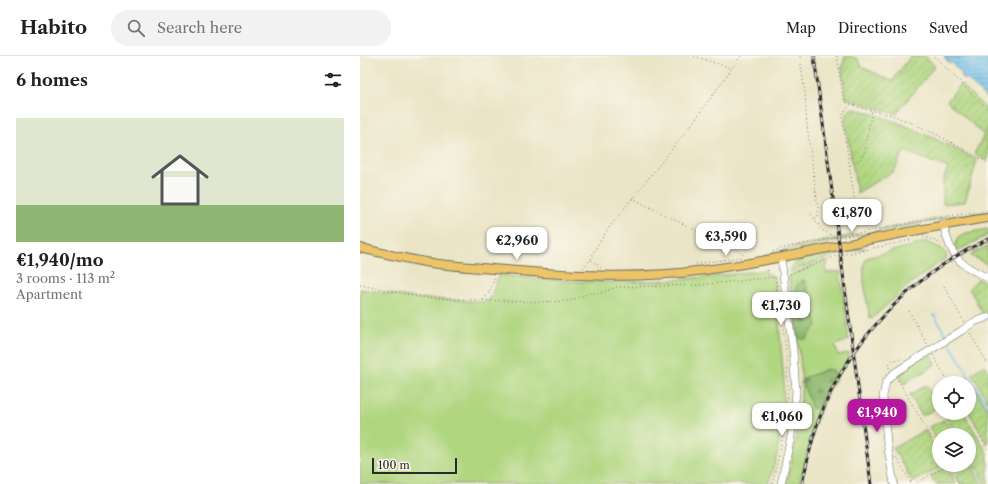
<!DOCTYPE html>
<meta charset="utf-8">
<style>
body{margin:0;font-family:"Libre Caslon Text",serif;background:#f2f2f2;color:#202124;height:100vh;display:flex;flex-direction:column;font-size:15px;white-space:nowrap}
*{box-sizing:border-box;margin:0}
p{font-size:13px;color:#757577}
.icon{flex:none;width:22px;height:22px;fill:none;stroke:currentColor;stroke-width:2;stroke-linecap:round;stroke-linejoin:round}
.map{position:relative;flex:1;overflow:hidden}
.sheet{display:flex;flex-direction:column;background:#fff;width:360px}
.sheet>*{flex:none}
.tools{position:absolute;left:572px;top:320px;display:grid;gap:8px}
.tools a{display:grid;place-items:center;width:44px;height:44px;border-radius:50%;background:#fff;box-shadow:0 2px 6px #0003;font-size:20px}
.scale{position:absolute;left:12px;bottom:10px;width:85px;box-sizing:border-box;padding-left:4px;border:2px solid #2b2b2b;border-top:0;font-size:11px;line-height:14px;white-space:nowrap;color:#2b2b2b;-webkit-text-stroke:3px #fbf7ec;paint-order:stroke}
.price{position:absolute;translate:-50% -34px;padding:0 9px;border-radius:8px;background:#fff;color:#222;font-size:13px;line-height:26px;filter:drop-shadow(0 1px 2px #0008)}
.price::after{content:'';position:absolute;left:50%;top:24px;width:12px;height:9px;margin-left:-6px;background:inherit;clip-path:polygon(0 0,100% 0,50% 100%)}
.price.selected{background:#b5179e;color:#fff}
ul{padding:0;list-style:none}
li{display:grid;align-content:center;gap:8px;height:212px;padding:0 16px}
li+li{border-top:1px solid #e0e0e0}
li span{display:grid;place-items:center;height:124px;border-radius:0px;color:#555}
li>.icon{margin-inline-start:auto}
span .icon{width:72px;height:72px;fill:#fffc;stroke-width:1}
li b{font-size:17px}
h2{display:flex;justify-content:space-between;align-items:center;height:48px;padding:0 16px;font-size:17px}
header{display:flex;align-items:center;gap:24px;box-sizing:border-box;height:56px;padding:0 20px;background:#fff;border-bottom:1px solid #e0e0e0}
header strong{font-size:19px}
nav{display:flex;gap:22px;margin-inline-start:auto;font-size:14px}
.search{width:280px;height:36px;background:#f2f2f2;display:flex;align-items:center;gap:10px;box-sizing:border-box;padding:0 14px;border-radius:22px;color:#757577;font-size:15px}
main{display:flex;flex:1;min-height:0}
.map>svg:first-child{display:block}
.grass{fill:#b0d680;stroke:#6e8056;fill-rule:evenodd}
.forest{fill:url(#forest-firs);stroke:#5c714c}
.garden{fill:url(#garden-furrows);stroke:#6e8056}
.water{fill:url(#water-rules);stroke:#4c748a}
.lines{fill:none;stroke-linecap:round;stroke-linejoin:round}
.stream{stroke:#6dbde8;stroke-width:1.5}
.minor-casing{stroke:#6e6c61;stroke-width:8}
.major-casing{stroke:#6e6c61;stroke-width:10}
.path{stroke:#6e6c61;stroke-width:1;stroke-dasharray:1 3;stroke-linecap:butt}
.minor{stroke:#fff;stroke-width:7}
.major{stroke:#edc569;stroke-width:8}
.rail-casing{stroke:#2b2b2b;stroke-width:3}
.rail{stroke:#fbf7ec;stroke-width:1.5;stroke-dasharray:4.5;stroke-linecap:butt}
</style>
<header>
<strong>Habito</strong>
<div class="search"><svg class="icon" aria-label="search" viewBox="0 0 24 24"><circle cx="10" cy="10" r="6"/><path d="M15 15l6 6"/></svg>Search here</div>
<nav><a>Map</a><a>Directions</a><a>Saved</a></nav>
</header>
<main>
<section class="sheet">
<h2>6 homes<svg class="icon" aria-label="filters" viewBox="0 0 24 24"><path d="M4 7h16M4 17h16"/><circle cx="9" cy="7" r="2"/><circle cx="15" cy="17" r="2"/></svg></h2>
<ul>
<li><span style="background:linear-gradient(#dfe7d0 70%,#8fb573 0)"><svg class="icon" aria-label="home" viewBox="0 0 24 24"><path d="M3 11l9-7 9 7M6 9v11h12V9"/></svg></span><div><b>€1,940/mo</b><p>3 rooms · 113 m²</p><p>Apartment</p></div></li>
</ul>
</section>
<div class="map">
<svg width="628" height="428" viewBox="0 0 628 428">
<defs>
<pattern id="forest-firs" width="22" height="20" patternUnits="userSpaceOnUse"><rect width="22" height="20" fill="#8cb76e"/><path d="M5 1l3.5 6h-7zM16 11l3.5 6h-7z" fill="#73955b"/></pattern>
<pattern id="garden-furrows" width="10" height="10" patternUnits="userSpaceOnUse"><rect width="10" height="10" fill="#b0d680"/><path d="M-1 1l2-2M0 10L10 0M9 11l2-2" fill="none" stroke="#98b86f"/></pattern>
<pattern id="water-rules" width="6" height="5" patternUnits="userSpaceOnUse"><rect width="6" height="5" fill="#6dbde8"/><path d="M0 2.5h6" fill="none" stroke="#5a9abc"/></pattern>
</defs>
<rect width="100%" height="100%" fill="#fbf7ec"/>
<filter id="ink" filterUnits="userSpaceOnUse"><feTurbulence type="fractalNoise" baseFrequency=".025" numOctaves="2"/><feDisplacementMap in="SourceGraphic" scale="8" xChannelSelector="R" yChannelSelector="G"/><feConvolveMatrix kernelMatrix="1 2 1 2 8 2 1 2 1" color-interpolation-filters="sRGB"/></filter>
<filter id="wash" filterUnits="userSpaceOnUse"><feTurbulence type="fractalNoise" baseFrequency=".012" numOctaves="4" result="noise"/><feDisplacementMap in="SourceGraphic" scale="16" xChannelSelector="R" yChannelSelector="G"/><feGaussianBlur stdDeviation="0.9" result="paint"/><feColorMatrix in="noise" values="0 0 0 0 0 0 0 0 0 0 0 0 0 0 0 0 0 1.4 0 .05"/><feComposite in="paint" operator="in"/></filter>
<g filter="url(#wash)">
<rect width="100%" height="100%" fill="#eae5c6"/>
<!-- grass -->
<g class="grass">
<path d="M628,156V157L593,161L406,199L424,193L560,166L592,160Z"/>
<path d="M628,173V179L597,195L595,190L598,182L606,177Z"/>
<path d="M566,186L581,192L586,198L587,201L550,228L511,263L509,259C507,244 500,215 506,202Z"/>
<path d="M628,190V209L610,199Z"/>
<path d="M506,192L475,199L429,216L433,208C447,199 489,193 506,192Z"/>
<path d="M466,205L468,207L466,211V217L480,215L489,284L475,289L478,299L489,297V302L467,338L455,368L439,428H426C435,392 443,353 441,316C439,284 433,253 429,221L431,220L432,218ZM467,313L473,315L475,319L466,333L449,341L443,328L444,322Z"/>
<path d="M405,214L406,217L413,220L415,224L424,325L422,362L417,399L408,428H0V233L54,242L129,246L139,219C163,221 187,224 211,225C277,228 341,223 405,214Z"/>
</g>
<!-- forest -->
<g class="forest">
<path d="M444,224L449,237L457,269L447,282L443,284L438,281L435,234C437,228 438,225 444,224Z"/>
<path d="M468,313L473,314L475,319L458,350L454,353L452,352L442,325L444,322Z"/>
</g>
<!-- garden -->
<g class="garden">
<path d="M485,0H490L498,3L502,11L532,25L551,0H565L575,10L536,58L486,42L482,13Z"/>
<path d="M601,28L628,55V105L614,98L624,79L587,45Z"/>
<path d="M492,52C536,63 577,83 617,104L605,146L583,148V125L588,112L544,95L534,115L497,137L485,64L487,57Z"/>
<path d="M618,223L625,226L628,230V257L624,260L609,232Z"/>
<path d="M570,297L576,308L544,328L539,319L538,316Z"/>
<path d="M625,309L628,314V347L612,317Z"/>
<path d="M608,320L628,355V389L609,356V327H596Z"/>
<path d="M566,329L578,351L562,360L550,339Z"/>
<path d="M583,357H604L628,398V428H625L609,398V379H597Z"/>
<path d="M584,364L593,379H579V389L569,371Z"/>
<path d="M565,374L579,398V409H584L553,426L533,392Z"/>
<path d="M609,405L622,428H601L590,410L609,409Z"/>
<path d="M585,412L588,413L596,428H576L571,420Z"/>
</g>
<!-- water -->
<path class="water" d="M584,0H628V44L607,23H603L601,17L592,7L588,6Z"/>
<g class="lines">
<!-- stream -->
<g class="stream">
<path d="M574,259L586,279"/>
<path d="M590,288L628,352"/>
</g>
</g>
</g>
<g filter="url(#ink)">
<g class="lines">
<!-- minor casing -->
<g class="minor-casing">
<g id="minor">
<path d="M583,168C591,201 598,208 628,222"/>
<path d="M421,202L433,295L436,336L432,375L421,428"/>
<path d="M534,428L527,387L523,340L526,326L534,317L601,275L614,266L628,261"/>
</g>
</g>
<!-- major casing -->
<g class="major-casing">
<path id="major" d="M0,192C22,197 43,202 65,206C96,211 127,212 158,215C221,220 282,223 345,214C440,201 533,176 628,162"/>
</g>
<!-- path -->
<g class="path">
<path d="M334,0L371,12"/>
<path d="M440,0L445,38L447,70L458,152V161L454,163"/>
<path d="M477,0L483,39L486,46C501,54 520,55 537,61C568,73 599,90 628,107"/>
<path d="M574,0L628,54"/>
<path d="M490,109L499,105L504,97L512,54"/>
<path d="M272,142L339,176L367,188L385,200"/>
<path d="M449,155L462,174L476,182"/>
<path d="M488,180L492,174L496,154L482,61L485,55L490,49"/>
<path d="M563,180L582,188"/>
<path d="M413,196L423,192L580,161L628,155"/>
<path d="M602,199L628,185"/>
<path d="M231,204L241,212"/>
<path d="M336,208L382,201"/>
<path d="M223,212L231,203L234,195L248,173L331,69L381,0"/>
<path d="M408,214V215"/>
<path d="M430,218L476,200L546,185L553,183"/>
<path d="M0,229L61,241L93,243L177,246L208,245L215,243L229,237H241L256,231L341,229L415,221"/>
<path d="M584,230L604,266"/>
<path d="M123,244L129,237L135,220"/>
<path d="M549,255L567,288"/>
<path d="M610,277L628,308"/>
<path d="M573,299L589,327"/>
<path d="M529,312V308L533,304L542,303"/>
<path d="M538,324L579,394"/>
<path d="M607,357L628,394"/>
<path d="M536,401L552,428"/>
<path d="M588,409L599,428"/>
<path d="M412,428C420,396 427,364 428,331C428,295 421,257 415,221H417"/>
<path d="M554,428L588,409"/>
</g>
<!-- minor -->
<use href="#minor" class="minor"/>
<!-- major -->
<use href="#major" class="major"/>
<!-- rail casing -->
<g class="rail-casing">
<g id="rail">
<path d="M454,0L511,428"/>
<path d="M442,428C447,407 451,386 458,366C487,286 552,219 628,183"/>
</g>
</g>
<!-- rail -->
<use href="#rail" class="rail"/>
</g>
</g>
</svg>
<div class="tools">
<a><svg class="icon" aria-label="locate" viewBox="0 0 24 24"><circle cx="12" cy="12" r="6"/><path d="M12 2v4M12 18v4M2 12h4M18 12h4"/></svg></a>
<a><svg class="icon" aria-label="layers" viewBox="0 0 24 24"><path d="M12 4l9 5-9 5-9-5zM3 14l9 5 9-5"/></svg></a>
</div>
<div class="scale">100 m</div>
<b class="price" style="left:492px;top:177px">€1,870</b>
<b class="price" style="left:366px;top:201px">€3,590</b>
<b class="price" style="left:157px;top:205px">€2,960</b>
<b class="price" style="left:421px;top:270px">€1,730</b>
<b class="price selected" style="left:517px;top:377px">€1,940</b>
<b class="price" style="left:422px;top:381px">€1,060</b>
</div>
</main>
